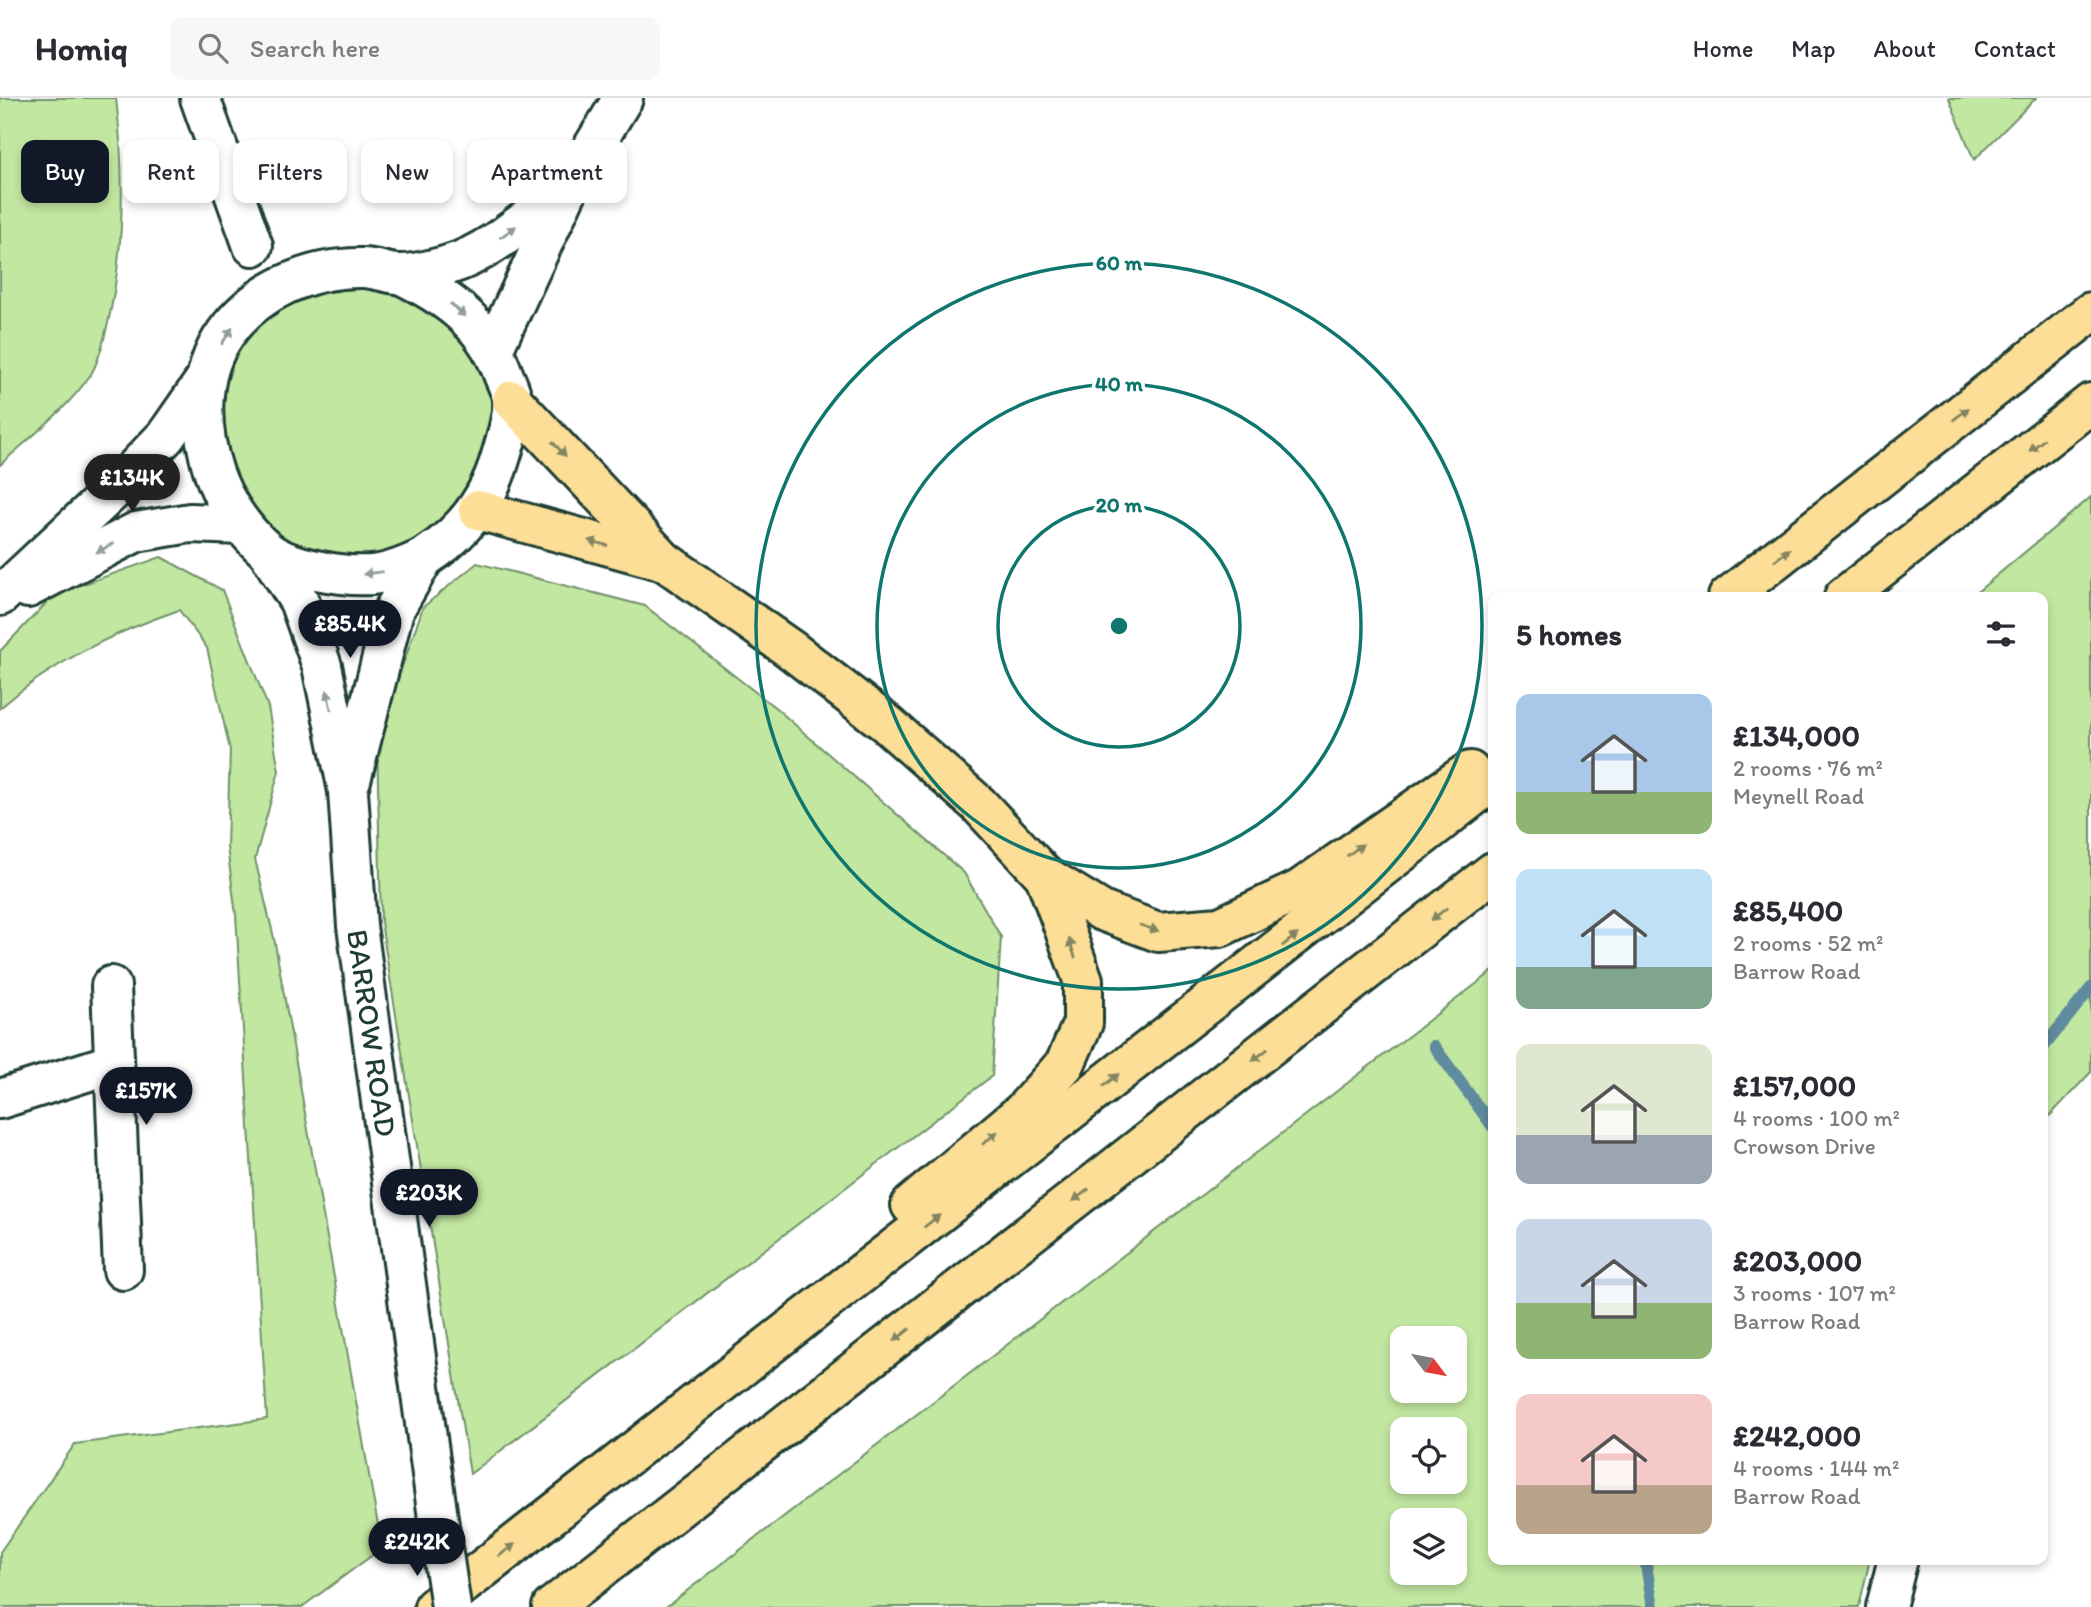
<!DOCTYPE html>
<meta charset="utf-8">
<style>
body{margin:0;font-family:Itim,sans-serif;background:#f7f7f7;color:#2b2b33;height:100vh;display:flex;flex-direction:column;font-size:26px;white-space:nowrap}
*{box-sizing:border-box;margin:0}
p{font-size:23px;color:#7c7c81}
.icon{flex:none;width:38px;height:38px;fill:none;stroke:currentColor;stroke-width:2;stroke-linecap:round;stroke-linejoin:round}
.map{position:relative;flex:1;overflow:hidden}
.sheet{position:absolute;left:1488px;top:494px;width:560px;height:973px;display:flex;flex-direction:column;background:#fff;border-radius:14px;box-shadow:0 4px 10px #0003}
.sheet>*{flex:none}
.guide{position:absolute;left:21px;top:42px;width:665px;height:63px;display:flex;gap:14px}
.needle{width:46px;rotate:122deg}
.fabs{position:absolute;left:1390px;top:1228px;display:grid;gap:14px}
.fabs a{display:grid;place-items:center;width:77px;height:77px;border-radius:14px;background:#fff;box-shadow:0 4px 10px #0003;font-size:35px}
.price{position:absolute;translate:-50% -60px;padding:0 16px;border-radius:24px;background:#111827;color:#fff;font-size:23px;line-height:46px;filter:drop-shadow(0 2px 4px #0008)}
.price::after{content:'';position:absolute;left:50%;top:42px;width:21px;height:16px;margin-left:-10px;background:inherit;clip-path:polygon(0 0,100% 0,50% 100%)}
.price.active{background:#222;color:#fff}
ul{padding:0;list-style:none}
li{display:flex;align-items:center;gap:21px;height:175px;padding:0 28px}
li span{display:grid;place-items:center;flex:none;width:196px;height:140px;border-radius:14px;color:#555}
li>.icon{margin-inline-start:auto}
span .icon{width:84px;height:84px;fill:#fffc;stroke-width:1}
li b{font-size:30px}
h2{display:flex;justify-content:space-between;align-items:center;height:84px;padding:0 28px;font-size:30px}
.chip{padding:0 24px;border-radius:14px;background:#fff;box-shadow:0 4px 10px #0003;font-size:24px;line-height:63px}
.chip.active{background:#111827;color:#fff}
header{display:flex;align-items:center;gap:42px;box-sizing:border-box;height:98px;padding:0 35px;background:#fff;border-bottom:2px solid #e1e1e2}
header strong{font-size:33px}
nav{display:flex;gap:38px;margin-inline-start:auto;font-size:24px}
.search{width:490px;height:63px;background:#f7f7f7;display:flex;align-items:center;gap:18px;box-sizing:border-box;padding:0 24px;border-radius:14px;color:#7c7c81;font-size:26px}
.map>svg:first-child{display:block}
.green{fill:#c2e7a1;stroke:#70926a;stroke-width:2;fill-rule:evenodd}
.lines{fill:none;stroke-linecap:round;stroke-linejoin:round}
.stream{stroke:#5f8b9f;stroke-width:12}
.minor-casing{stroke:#1f3d34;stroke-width:44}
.highway-casing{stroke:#1f3d34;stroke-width:44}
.minor{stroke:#fff;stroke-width:38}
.highway{stroke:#fdde96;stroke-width:38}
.minor-bridge-casing{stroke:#1f3d34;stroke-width:44;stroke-linecap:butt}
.minor-bridge{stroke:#fff;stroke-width:38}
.oneway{fill:#8f9e9a}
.oneway2{fill:#838560}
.ring{fill:none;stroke:#0f766e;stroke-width:3.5}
.labels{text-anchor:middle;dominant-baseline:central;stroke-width:7;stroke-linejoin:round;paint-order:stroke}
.street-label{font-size:30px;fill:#1f3d34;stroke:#fff}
.centre{fill:#0f766e;stroke:#fff;stroke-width:3.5}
.ring-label{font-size:21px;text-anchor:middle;font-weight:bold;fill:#0f766e;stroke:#fff;stroke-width:7;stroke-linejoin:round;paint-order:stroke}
</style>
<header>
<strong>Homiq</strong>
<div class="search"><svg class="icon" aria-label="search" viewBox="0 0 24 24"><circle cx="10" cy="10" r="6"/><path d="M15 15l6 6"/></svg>Search here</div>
<nav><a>Home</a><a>Map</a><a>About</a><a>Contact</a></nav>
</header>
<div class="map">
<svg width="2091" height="1509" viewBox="0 0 2091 1509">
<rect width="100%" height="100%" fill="#fff"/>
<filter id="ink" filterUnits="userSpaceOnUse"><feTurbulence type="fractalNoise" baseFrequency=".0143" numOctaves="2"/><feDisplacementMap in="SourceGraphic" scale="14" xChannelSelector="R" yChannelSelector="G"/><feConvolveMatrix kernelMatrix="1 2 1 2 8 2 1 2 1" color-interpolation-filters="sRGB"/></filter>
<g filter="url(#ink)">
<!-- green -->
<g class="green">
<path d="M0,0H116C125,76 125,150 108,225C104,240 100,262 91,276C68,311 30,339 0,367Z"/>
<path d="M1949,0H2036L1974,62Z"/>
<path d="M332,171L435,193L512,302L449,441L313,472L216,381L225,236Z"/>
<path d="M2091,399V974L2042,1026V499H1971Z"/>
<path d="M161,459L222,492L268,609L279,673L255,761L274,840L382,1450L302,1509H0V1454L75,1346L267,1321L236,817L227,749L230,652L207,550L179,512C112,535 53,564 0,610V553L55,496Z"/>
<path d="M477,465L645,508L777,611L964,775L1001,839L992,978L470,1376L381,824L377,641L423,509Z"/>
<path d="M1493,873V1461H1870L1859,1509H666ZM1402,1241H1454V1293H1402ZM1402,1332H1454V1384H1402ZM1402,1423H1454V1475H1402Z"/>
</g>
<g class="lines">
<!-- stream -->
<g class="stream">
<path d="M1434,948L1493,1029"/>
<path d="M2042,951L2091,890"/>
<path d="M1645,1461L1653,1509"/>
</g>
<!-- minor casing -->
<g class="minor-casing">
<g id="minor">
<path d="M200,0L253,148"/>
<path d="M400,176C445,198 484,224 502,273C505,282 511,292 512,301C514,318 506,341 501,358C489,401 464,434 427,458C414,466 387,476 372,477C344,479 287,470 266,452C243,432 224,404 214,375C199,330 197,275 226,235C257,192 311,169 363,170C374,170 386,175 397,176C414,177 444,169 460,163C500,147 536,113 570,87"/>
<path d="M494,250L570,87L623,0"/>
<path d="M268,454L299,503L322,568L348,693L357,828L441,1442"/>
<path d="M28,490L136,434L190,425L242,427"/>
<path d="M0,498L117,389L166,338L205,282"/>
<path d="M351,682L394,512L424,460"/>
<path d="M111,888L123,1172"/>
<path d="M0,1001L114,965"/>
<path d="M1886,1509L1898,1461"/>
</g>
</g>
<!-- highway casing -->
<g class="highway-casing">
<g id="highway">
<path d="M512,302L664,463L790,551L886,625L978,706L1045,778L1102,813L1158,834L1220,829L1299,792L1470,673"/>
<path d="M478,412L664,463"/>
<path d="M1728,499L2091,214"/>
<path d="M1844,499L2091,305"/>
<path d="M911,1107L1023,1013L1065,966L1083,925V882L1045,778"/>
<path d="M434,1509L1493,683"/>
<path d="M552,1509L1493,774"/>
</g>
</g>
<!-- minor -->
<use href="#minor" class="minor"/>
<!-- highway -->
<use href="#highway" class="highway"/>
<!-- minor-bridge casing -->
<g class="minor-bridge-casing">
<path id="minor-bridge" d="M441,1442L451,1509"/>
</g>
<!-- minor-bridge -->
<use href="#minor-bridge" class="minor-bridge"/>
</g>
<!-- one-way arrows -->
<defs><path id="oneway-solid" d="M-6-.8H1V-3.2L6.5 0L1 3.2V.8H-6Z" transform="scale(1.75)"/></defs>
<g class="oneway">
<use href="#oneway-solid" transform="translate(508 134) rotate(-36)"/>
<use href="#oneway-solid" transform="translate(458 212) rotate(40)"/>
<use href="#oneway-solid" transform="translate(227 238) rotate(-57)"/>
<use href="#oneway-solid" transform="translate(105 450) rotate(152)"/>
<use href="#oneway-solid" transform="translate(373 475) rotate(173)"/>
<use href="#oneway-solid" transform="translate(329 602) rotate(-102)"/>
</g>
<g class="oneway2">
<use href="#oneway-solid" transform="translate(1961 316) rotate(-38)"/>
<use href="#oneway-solid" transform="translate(2037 347) rotate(142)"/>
<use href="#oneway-solid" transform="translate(559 351) rotate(47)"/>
<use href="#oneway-solid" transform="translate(598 445) rotate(-165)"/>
<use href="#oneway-solid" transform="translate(1782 457) rotate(-38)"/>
<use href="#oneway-solid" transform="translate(1355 752) rotate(-36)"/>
<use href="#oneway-solid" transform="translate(1439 816) rotate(142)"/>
<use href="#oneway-solid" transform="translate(1149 830) rotate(18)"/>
<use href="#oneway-solid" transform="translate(1290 842) rotate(-38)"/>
<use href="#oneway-solid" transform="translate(1072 850) rotate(-108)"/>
<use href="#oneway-solid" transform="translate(1260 957) rotate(142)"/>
<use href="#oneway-solid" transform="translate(1111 982) rotate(-38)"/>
<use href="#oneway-solid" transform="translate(990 1040) rotate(-40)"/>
<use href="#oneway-solid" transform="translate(1081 1097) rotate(142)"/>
<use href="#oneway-solid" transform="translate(932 1123) rotate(-38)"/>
<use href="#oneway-solid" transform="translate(902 1237) rotate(142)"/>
<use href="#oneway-solid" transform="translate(507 1452) rotate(-38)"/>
</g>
</g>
<!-- distance rings -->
<g class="ring">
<circle cx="1119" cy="528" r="121"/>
<circle cx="1119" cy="528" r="242"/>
<circle cx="1119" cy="528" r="363"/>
</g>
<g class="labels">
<!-- street labels -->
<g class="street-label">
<text transform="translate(372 935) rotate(82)">BARROW ROAD</text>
</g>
</g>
<circle cx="1119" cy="528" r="10" class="centre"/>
<g class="ring-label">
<text x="1119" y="172">60 m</text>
<text x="1119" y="293">40 m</text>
<text x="1119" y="414">20 m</text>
</g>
</svg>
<div class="fabs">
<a><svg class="needle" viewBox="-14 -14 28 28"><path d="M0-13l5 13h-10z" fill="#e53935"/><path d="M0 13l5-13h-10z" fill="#7c7c81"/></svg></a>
<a><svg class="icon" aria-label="locate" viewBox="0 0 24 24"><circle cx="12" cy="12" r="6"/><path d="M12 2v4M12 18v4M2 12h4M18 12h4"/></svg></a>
<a><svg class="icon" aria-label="layers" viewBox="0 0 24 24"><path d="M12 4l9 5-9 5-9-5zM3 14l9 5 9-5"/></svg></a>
</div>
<b class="price active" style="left:132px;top:416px">£134K</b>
<b class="price" style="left:350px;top:562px">£85.4K</b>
<b class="price" style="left:146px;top:1029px">£157K</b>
<b class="price" style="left:429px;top:1131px">£203K</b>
<b class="price" style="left:417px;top:1480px">£242K</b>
<div class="guide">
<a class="chip active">Buy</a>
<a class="chip">Rent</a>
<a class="chip">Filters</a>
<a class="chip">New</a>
<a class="chip">Apartment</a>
</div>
<section class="sheet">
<h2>5 homes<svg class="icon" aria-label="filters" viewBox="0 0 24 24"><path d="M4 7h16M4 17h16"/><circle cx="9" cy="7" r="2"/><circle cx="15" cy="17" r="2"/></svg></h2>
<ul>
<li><span style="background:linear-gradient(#a9c7e8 70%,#8fb573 0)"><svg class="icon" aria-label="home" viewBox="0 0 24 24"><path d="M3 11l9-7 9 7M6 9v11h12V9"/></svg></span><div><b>£134,000</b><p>2 rooms · 76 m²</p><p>Meynell Road</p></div></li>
<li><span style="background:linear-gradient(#bfe0f5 70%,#7fa58c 0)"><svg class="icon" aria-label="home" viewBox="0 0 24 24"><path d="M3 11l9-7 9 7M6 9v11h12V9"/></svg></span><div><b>£85,400</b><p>2 rooms · 52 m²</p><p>Barrow Road</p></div></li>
<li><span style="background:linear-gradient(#dfe7d0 65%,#9aa5b1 0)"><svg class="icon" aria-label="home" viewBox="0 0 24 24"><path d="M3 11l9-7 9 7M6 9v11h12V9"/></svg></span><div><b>£157,000</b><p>4 rooms · 100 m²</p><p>Crowson Drive</p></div></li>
<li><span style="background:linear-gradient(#c9d6e8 60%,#8fb573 0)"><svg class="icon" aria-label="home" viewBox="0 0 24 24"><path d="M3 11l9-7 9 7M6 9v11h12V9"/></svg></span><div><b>£203,000</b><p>3 rooms · 107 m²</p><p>Barrow Road</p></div></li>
<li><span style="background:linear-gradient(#f6c9c9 65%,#b9a48a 0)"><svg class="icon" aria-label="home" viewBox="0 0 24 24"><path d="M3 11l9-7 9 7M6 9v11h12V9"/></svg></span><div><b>£242,000</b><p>4 rooms · 144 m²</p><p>Barrow Road</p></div></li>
</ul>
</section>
</div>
